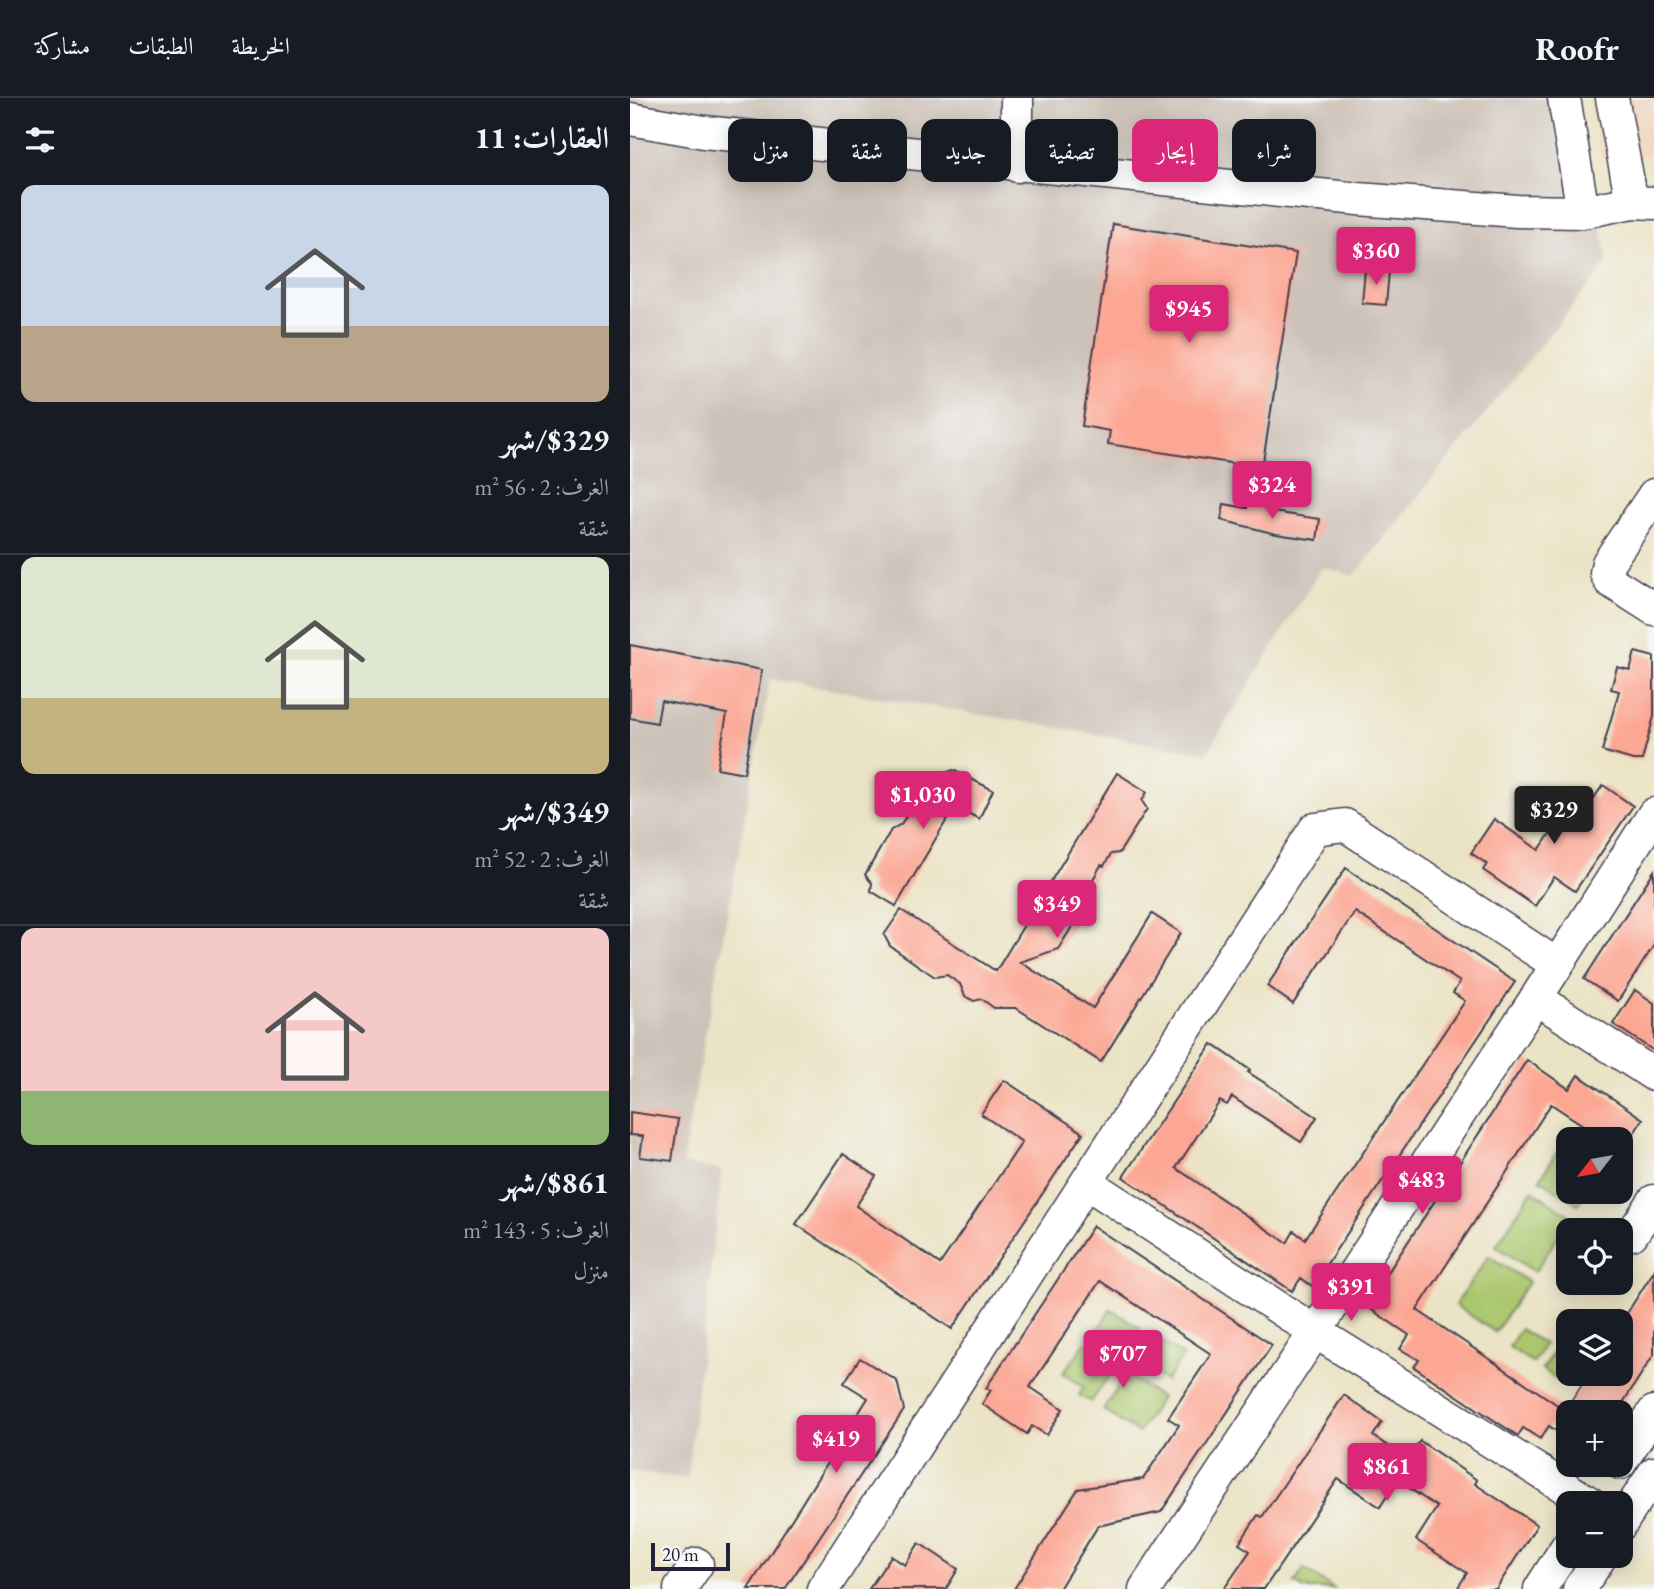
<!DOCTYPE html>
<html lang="ar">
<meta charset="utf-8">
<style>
body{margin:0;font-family:"EB Garamond",Amiri,serif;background:#20242c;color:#f1f3f6;direction:rtl;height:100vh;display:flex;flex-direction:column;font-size:26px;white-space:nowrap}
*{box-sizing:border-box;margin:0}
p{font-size:23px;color:#9ea1a6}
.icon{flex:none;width:38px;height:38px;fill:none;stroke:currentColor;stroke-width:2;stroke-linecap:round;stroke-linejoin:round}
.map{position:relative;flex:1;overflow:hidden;direction:ltr}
.drawer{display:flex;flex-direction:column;background:#171b24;width:630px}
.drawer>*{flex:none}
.top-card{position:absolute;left:21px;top:21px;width:665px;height:63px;direction:rtl;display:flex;gap:14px}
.needle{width:46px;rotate:239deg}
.fabs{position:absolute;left:926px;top:1029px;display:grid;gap:14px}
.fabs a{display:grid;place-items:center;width:77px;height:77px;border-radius:14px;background:#171b24;box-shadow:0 4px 18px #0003;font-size:35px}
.scale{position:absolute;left:21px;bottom:18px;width:79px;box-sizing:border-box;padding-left:7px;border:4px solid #22223b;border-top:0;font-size:19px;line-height:24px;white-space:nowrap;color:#22223b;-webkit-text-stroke:5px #f6f6f2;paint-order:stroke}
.price{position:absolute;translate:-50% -60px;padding:0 16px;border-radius:7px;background:#db2777;color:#fff;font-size:23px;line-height:46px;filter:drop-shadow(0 2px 4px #0008)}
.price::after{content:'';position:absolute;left:50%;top:42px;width:21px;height:16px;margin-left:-10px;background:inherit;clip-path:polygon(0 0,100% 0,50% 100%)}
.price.on{background:#222;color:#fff}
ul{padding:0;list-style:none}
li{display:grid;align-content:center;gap:14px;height:371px;padding:0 21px}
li+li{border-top:2px solid #363941}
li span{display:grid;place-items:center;height:217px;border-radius:14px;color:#555}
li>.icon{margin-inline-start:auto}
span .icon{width:126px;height:126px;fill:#fffc;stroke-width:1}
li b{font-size:30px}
h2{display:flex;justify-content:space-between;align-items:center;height:84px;padding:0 21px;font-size:30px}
.pill{padding:0 24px;border-radius:14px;background:#171b24;box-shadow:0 4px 18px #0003;font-size:24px;line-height:63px}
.pill.on{background:#db2777;color:#fff}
header{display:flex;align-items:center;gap:42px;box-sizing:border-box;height:98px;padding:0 35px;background:#171b24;border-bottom:2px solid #363941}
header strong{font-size:33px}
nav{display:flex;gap:38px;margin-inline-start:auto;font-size:24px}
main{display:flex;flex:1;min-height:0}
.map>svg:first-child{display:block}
.built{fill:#efd6bb}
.industrial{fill:#cdc2b9}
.green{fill:#abc76e;stroke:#667454;stroke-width:2}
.building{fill:#fca794}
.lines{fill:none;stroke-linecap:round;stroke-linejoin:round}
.minor-casing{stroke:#403f50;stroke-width:35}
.minor{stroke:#fff;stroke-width:32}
</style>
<header>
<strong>Roofr</strong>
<nav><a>الخريطة</a><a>الطبقات</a><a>مشاركة</a></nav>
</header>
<main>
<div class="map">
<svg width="1024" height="1491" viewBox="0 0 1024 1491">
<rect width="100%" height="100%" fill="#f6f6f2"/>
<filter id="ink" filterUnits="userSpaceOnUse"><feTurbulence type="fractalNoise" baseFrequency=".0143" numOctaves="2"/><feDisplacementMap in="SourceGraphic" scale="14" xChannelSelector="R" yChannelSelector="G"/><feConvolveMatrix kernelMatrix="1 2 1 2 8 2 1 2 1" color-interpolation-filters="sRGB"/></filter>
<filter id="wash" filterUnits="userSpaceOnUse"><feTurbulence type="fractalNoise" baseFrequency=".00686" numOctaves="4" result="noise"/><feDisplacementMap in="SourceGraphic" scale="28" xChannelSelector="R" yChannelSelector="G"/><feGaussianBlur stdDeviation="1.57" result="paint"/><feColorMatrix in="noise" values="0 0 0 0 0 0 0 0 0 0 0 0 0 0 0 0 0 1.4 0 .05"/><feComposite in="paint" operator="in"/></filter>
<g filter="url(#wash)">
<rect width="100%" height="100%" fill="#ebe3c5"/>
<!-- built -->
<path class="built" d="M959,0H1024V56L971,63Z"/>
<!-- industrial -->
<path class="industrial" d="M0,0H948L978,164L724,478L692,469L577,655L140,581L52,1066L92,1072L57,1381L0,1373Z"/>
<!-- green -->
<g class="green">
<path d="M927,1054L938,1061V1094H956L948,1106L910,1081Z"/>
<path d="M902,1092L941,1118L905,1174L866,1148Z"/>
<path d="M859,1158L898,1184L865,1234L825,1207Z"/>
<path d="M481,1211L510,1230L494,1255L465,1235Z"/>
<path d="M890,1231L914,1246L903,1265L879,1249Z"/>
<path d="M522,1237L553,1258L536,1283L505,1262Z"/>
<path d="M455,1245L487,1267L461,1304L449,1297L454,1289L433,1275Z"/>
<path d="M924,1253L938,1262V1276H946L937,1288L912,1271Z"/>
<path d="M497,1276L531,1300L508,1335L473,1312Z"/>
<path d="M674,1471L704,1491H674L665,1485Z"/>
</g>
<g id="blocks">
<!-- building -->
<g class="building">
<path d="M483,126L666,155L632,370L478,346L480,333L452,328Z"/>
<path d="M735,171L759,173L756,207L732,205Z"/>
<path d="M618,403L643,409L642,414L690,421L687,442L646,436L591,422L594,406L617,410Z"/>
<path d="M0,547L132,572L114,675L87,670L97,616L31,603L27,625L0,620Z"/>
<path d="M1005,554L1024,559V618L1012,662H1003L972,653L989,593L981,591L987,569L1000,572Z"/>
<path d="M323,672L363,692L349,721L325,708L266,808L241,793L242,785L235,777L261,732L271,726L280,712L281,702L296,682Z"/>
<path d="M487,675L517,694L512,703L517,711L489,755L481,756L474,768L471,767L455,796L456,807L428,851L390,864L463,910L522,816L551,835L471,964L386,910H364L352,901L344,903L335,898L330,886L317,877L305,879L260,848L254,837L271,812L366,873Z"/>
<path d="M973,687L1003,708L945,793L924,779L905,808L853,772L857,766L841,755L864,721L909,752L948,694H956L964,700Z"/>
<path d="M716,770L885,884L682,1188L671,1180L662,1193L493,1079L582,946L620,972L618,974L687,1019L671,1044L602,999L597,1007L590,1003L546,1070L657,1145L664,1133L675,1141L835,903L823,895L830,884L725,814L663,906L637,888Z"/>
<path d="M1024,773V847L988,903L954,881Z"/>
<path d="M1005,892L1024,905V953L983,926Z"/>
<path d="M897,962L939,991L948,977L1013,1021L1000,1041H974L921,1006L787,1212L935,1312L959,1276H990V1226L1024,1173V1256L987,1314H938V1341L919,1328L910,1341L893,1330L888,1338L784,1269L789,1262L770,1251L779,1237L736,1208Z"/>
<path d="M374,982L453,1035L322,1231L166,1126L213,1056L246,1078L226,1108L310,1166L392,1044L351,1016Z"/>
<path d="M0,1014L48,1021L42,1063L10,1059L13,1038L0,1037Z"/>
<path d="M463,1128L642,1247L531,1414L468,1428L429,1491H384L448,1391L513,1381L549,1327L538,1320L581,1256L470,1183L400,1289L433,1311L417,1337L402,1328L397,1336L352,1306L361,1292L356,1290Z"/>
<path d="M230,1260L267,1283L274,1312L155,1491H118L238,1300L214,1285Z"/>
<path d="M714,1297L752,1324L743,1338L777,1361L790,1343L847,1382L845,1386L907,1427L866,1491H827L837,1475L786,1442L807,1409L767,1382L750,1409L708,1381L634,1491H594L620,1453L609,1446L628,1417L632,1419Z"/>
<path d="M289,1445L328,1471L316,1491H239L261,1458L275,1467Z"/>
</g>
</g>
</g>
<g filter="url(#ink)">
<use href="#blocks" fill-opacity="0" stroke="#403f50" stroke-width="2"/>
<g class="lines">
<!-- minor casing -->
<g class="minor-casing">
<g id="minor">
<path d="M387,0V68"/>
<path d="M934,0L953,114"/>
<path d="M982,0L1002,104"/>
<path d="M0,21L74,34L728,101L887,113L953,114L1002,104L1024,105"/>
<path d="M1024,397L978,465L976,475L980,483L1024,511"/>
<path d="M906,900L1024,977"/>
<path d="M457,1085L684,1233L960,1405"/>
<path d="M1002,1136L1024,1103"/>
<path d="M990,1365L1024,1314"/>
<path d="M990,1427L1024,1375"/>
<path d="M50,1491L67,1466"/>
<path d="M193,1491L685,731L715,727L926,866"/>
<path d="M515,1491L906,900L1024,716"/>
<path d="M910,1491L938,1447"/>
<path d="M949,1491L971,1458"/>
</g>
</g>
<!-- minor -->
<use href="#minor" class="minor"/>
</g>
</g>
</svg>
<div class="fabs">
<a><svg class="needle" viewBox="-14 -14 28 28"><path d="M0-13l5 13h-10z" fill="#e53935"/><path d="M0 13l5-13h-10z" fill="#9ea1a6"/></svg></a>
<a><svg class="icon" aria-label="locate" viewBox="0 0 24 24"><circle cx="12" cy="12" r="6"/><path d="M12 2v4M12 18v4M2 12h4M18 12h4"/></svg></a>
<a><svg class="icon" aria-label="layers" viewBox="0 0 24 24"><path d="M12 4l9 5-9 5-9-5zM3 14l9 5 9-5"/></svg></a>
<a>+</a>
<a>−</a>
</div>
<div class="scale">20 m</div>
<b class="price" style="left:746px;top:189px">$360</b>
<b class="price" style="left:559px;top:247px">$945</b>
<b class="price" style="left:642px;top:423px">$324</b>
<b class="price" style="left:293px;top:733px">$1,030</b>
<b class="price on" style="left:924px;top:748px">$329</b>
<b class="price" style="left:427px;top:842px">$349</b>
<b class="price" style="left:792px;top:1118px">$483</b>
<b class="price" style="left:721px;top:1225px">$391</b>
<b class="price" style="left:493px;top:1292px">$707</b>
<b class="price" style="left:206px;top:1377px">$419</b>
<b class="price" style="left:757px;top:1405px">$861</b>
<div class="top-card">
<a class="pill">شراء</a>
<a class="pill on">إيجار</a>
<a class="pill">تصفية</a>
<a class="pill">جديد</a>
<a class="pill">شقة</a>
<a class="pill">منزل</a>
</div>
</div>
<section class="drawer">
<h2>العقارات: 11<svg class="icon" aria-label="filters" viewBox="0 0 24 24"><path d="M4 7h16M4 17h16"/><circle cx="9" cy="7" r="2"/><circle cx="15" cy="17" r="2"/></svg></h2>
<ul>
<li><span style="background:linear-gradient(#c9d6e8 65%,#b9a48a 0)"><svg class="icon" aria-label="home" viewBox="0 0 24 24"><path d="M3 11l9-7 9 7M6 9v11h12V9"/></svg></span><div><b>$329/شهر</b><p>الغرف: 2 · 56 m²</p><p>شقة</p></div></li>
<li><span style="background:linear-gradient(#dfe7d0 65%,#c2b280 0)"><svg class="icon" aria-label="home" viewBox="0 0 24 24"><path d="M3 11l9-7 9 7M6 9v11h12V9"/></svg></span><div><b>$349/شهر</b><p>الغرف: 2 · 52 m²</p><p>شقة</p></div></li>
<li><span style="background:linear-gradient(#f6c9c9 75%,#8fb573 0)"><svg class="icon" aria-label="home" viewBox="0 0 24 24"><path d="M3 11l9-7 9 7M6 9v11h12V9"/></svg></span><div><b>$861/شهر</b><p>الغرف: 5 · 143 m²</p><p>منزل</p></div></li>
</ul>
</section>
</main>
